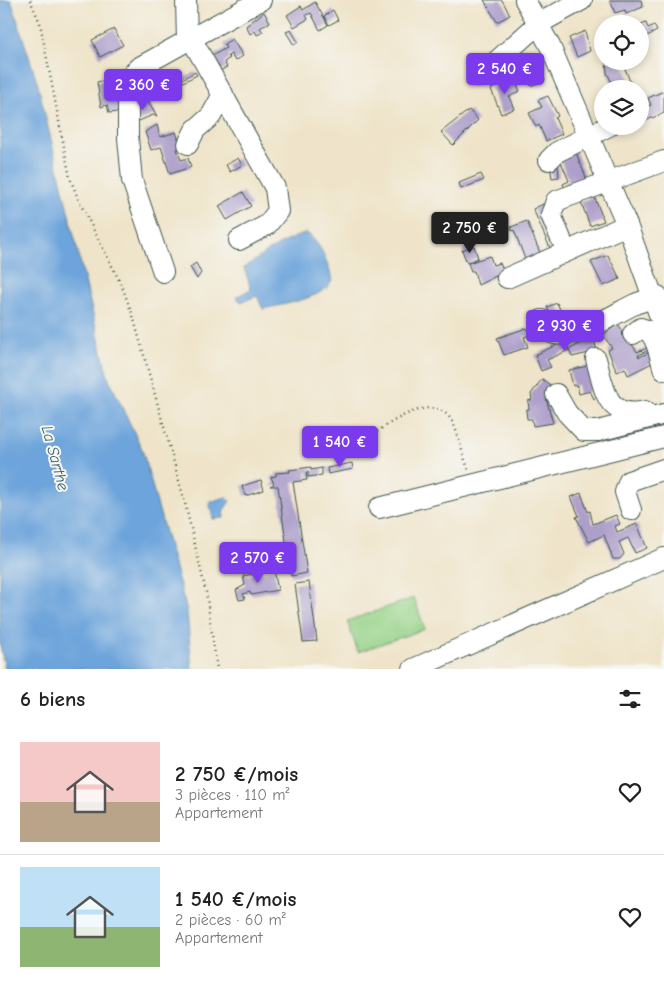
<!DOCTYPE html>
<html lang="fr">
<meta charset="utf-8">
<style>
body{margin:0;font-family:"Comic Neue",sans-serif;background:#f6f6f6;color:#222;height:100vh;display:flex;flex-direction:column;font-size:19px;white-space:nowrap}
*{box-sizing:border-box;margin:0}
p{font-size:16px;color:#767676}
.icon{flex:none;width:28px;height:28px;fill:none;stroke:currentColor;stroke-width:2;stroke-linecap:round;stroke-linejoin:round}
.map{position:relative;height:669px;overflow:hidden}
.side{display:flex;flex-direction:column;background:#fff;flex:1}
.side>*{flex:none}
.controls{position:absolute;left:594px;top:15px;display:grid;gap:10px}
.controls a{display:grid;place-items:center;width:55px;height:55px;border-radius:50%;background:#fff;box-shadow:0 2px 8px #0003;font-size:25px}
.price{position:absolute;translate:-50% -42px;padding:0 11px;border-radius:5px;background:#7c3aed;color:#fff;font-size:16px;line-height:32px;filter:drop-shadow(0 1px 2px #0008)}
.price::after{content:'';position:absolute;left:50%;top:30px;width:15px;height:11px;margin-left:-8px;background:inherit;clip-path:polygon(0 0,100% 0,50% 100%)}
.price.selected{background:#222;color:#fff}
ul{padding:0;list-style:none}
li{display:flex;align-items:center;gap:15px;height:125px;padding:0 20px}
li+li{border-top:1px solid #e0e0e0}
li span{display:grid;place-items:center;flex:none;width:140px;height:100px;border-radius:0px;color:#555}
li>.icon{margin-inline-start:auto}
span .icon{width:60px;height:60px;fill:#fffc;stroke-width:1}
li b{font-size:21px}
h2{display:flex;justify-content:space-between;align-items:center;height:60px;padding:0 20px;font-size:21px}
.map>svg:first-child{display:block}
.green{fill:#96d388;stroke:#5a885e}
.water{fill:#6da4db;stroke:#467088}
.building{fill:#ad9fca}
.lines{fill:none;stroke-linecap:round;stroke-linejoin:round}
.minor-casing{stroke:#3e564a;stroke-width:22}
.path{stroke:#3e564a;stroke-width:2.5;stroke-dasharray:1 4;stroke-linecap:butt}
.minor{stroke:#fff;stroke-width:20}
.labels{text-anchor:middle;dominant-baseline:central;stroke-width:4;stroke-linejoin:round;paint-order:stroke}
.water-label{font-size:16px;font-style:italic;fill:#365c66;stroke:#f6f6f2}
</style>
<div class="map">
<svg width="664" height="669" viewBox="0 0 664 669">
<rect width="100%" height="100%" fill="#f6f6f2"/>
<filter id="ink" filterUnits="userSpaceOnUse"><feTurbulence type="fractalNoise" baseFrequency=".02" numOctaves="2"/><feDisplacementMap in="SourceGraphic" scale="10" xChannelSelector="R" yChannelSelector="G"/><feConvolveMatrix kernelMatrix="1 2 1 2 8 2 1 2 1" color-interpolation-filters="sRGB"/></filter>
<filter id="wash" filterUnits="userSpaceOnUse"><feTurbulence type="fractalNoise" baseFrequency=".0096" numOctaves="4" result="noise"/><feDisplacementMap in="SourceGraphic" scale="20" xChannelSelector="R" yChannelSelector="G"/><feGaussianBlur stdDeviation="1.12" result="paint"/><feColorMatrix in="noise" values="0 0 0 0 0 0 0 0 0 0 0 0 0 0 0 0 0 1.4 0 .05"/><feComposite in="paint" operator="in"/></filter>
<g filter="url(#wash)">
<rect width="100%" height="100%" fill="#efe4c9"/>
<!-- green -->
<path class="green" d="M414,598L425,629L358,652L347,621Z"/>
<!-- water -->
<g class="water">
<path d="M0,0H11L38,85L108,377L142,449L187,611L192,669H5L0,644Z"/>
<path d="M307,233C322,245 328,263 332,280C327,298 280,305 263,309L257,296L241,302L236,297L251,289L244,268C264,254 284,239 307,233Z"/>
<path d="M226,497L230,501L224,510V518L213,519L209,502Z"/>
</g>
<g id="blocks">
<!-- building -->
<g class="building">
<path d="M484,0H502L510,15L497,22Z"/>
<path d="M610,0H641L643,7L626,14L625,10L615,13Z"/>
<path d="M315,2L328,25L320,30L311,13L306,15L308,19L294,27L287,15L301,6L303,10Z"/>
<path d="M333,10L338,20L329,25L324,16Z"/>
<path d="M264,12L270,22L260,28L263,32L257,35L255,31L250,34L246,26Z"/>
<path d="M646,23L648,28L654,25L657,31L641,39L640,31L643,30L641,25Z"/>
<path d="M114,29L123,45L100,57L92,40Z"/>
<path d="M291,30L298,42L294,45L286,32Z"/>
<path d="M585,31L590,51L577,57L569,38Z"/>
<path d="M232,39L243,56L235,61L231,54L228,56L230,58L224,62L227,67L220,71L210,57L226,48L224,44Z"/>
<path d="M529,53L532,61L536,59L545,80L531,86L526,75L518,78L514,68L523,64L520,57Z"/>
<path d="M606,61H622L633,89H615L607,73Z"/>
<path d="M195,72L197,75L171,88L170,86Z"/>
<path d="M114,78L119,112L109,113L107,105L101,107L97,82Z"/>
<path d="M514,79L520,91L509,97L514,109L501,114L491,89Z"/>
<path d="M664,91V113L640,123V109L651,105L648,98Z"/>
<path d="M548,96L558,116L555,118L562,134L546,141L539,125L536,127L529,113L542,107L538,100Z"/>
<path d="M147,99L157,116L153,115L134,123L133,105Z"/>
<path d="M469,110L478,120L453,145L441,132Z"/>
<path d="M157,125L160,137L176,132L181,147L177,149L181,160L188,158L191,167L170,174L161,147L151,150L145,132Z"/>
<path d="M575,150L589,185L567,194L563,184L569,181L559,157Z"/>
<path d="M238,158L242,165L230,172L226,165Z"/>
<path d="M550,165H558L559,177L552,178Z"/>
<path d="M481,174L484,180L461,189L459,183Z"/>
<path d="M243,192L251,206L227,220L219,206Z"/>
<path d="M594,196L604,221L590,226L581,202Z"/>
<path d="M543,204L559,244L550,248L533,209Z"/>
<path d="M527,221L540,253L525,259L514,230L512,231L511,227Z"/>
<path d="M474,246L478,258L467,263L462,250Z"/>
<path d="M608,255L620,279L603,286L591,262Z"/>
<path d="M490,256L493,265L500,263L504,272L478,285L474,271H471L468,263Z"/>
<path d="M196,263L201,273L197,279L190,267Z"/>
<path d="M557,303L565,320L555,324L547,307Z"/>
<path d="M618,324L637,352L648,348L649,350L638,355L639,357L650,352L654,362L628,375L625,368L617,372L608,350L612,348L603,335Z"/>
<path d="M527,328L530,335L524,337L528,347L504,355L497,338Z"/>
<path d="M593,336L597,351L572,357L569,350L547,360L551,367L541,371L535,355L565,341L569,350Z"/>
<path d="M592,365L601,393L594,399L590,391L579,394L577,385L573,386L569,370Z"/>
<path d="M542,379L554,388L546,398L553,423L533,426L532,419H527L526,410L529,409L528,401L532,400L531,394Z"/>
<path d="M352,463L353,469L328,474L327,468Z"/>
<path d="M311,467V470L322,468V475L308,477V472L306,473L307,480L293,482L307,573L291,576L278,486H270L274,484L271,477L276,476V473L290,472L289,470Z"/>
<path d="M261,480L264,490L245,496L242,486Z"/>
<path d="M581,493L588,512L590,511L593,524L616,515L620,524L615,526L617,532L637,524L647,548L635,553L628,538L619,542L624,554L620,559H613L604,535L589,542L576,517L579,516L571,497Z"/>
<path d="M274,570L278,590L251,595L250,592L243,594L245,599L239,600L236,590L245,585L243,576Z"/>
<path d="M309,582L317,641L303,642L295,584Z"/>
</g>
</g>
</g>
<g filter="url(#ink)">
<use href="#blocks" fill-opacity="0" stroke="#3e564a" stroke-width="1"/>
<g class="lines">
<!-- minor casing -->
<g class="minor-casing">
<g id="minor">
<path d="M186,0L187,42"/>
<path d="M525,0L550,46L627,225L664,328"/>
<path d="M192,40L275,188L278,211L267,225L239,240"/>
<path d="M479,77L538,24L582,0"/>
<path d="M188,144L195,130L211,116L223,94"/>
<path d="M549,160L557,152L609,126"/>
<path d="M561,239L551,215L556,201L664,161"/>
<path d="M163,272L132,180L128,138V84L131,76L138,68L261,0"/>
<path d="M507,278L627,225"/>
<path d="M542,320C543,323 545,328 547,330C566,347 617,312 635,304C643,301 650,299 658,296"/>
<path d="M633,334L641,328C657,331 659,356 664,370"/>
<path d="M596,359C604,388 606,420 645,411"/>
<path d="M556,394L567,413L584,431H598L664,414"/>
<path d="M379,508L664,437"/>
<path d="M631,510L625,492L629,481L664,469"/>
<path d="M413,669L664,558"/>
</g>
</g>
<!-- path -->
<g class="path">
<path d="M30,0L40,23L70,178L79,201L121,284L133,316L184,499L206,592L217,669"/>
<path d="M369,437C389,424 435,388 453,423C460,438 462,456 469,470"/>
</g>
<!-- minor -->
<use href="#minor" class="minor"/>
</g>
</g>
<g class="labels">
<!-- water labels -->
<g class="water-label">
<text transform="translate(55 458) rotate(75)">La Sarthe</text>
</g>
</g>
</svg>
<div class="controls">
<a><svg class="icon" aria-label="locate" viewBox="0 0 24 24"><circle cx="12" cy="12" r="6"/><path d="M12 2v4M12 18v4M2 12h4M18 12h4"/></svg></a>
<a><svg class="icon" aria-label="layers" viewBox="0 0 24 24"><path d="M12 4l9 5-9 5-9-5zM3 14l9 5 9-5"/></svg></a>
</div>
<b class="price" style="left:505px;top:95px">2 540 €</b>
<b class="price" style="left:143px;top:111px">2 360 €</b>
<b class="price selected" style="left:470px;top:254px">2 750 €</b>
<b class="price" style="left:565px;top:352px">2 930 €</b>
<b class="price" style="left:340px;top:468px">1 540 €</b>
<b class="price" style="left:258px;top:584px">2 570 €</b>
</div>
<section class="side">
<h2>6 biens<svg class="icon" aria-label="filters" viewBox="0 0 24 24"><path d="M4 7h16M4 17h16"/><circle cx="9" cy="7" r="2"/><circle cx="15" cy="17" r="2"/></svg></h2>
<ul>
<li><span style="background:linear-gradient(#f6c9c9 60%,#b9a48a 0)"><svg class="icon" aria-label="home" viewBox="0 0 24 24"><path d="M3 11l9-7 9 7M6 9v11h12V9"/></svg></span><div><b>2 750 €/mois</b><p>3 pièces · 110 m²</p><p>Appartement</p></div><svg class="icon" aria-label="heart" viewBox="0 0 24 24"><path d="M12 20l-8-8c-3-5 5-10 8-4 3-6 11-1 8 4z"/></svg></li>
<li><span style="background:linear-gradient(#bfe0f5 60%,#8fb573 0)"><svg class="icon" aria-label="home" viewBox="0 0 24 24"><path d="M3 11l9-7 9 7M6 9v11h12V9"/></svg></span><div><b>1 540 €/mois</b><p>2 pièces · 60 m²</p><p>Appartement</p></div><svg class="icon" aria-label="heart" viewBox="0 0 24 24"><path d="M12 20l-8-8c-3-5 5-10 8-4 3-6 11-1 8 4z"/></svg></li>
</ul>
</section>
